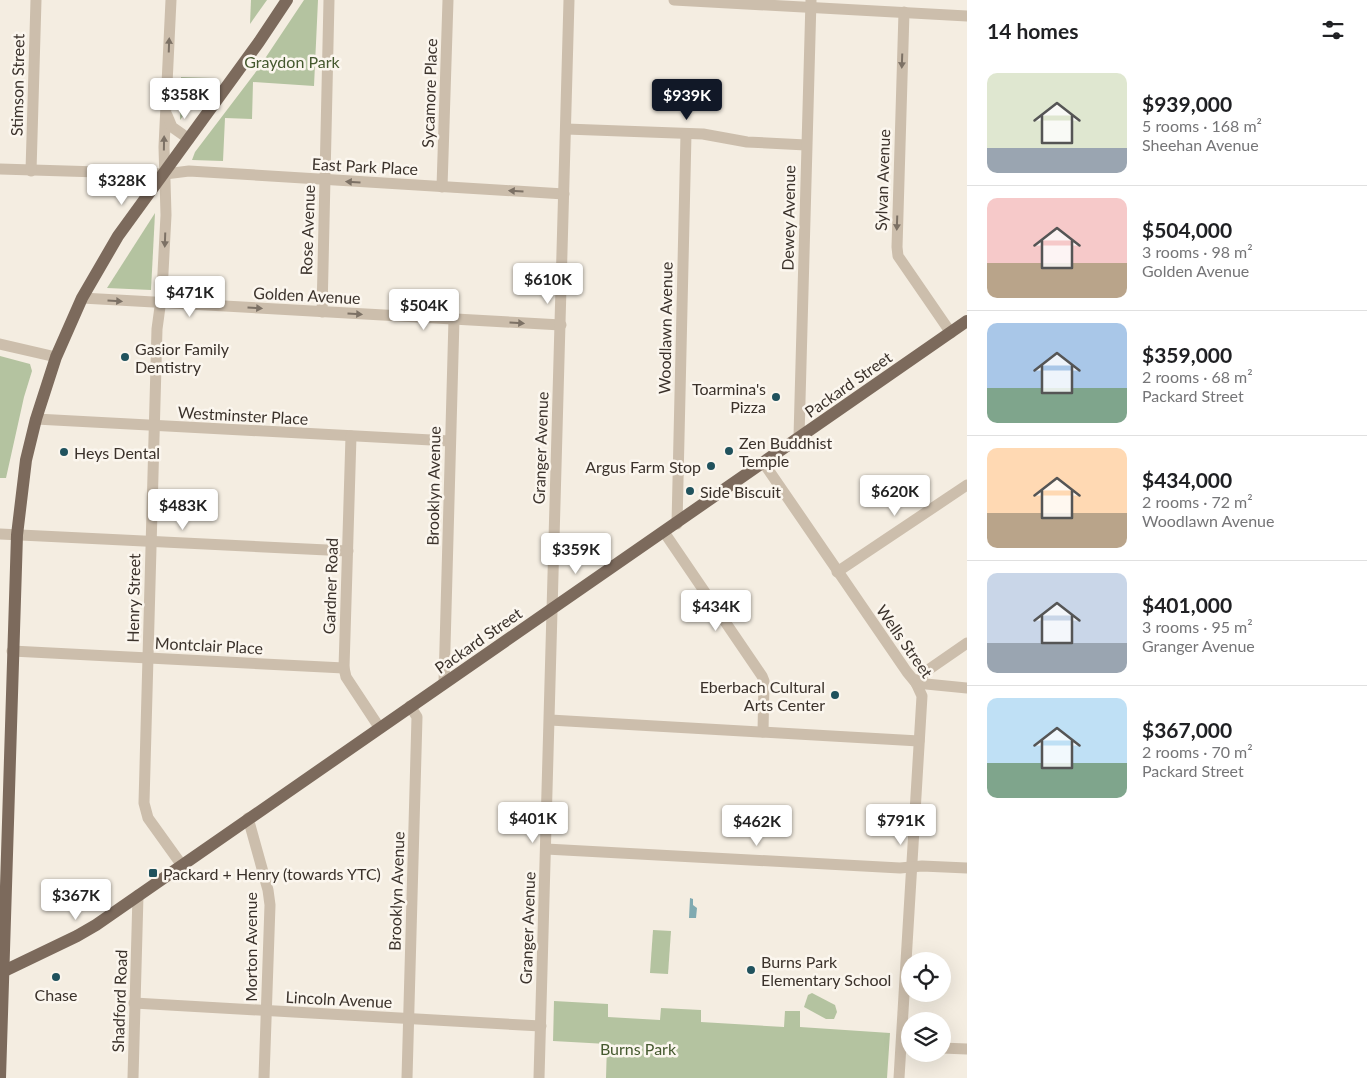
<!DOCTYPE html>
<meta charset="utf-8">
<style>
body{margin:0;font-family:Lato,sans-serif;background:#f2f2f2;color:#202124;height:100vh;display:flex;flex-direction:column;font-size:19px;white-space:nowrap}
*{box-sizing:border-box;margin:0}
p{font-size:16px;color:#757577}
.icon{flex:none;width:28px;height:28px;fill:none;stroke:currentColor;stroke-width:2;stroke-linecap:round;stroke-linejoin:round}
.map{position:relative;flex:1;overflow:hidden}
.sheet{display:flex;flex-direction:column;background:#fff;width:400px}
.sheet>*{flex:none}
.buttons{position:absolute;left:901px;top:952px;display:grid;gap:10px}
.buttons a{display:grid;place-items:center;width:50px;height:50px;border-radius:50%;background:#fff;box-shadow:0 5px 20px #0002;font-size:25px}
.price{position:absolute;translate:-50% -42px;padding:0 11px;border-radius:5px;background:#fff;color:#222;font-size:16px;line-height:32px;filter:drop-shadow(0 1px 2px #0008)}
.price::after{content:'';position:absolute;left:50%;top:30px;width:15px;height:11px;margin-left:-8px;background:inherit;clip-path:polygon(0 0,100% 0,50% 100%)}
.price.current{background:#111827;color:#fff}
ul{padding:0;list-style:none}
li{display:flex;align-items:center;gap:15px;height:125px;padding:0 20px}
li+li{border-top:1px solid #e0e0e0}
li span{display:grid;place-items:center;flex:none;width:140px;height:100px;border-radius:10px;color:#555}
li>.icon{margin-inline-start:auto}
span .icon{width:60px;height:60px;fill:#fffc;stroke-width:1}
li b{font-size:21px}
h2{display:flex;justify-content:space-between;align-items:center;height:60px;padding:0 20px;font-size:21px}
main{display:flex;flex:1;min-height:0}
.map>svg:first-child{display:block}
.green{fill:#b4c3a0}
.water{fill:#80aab1}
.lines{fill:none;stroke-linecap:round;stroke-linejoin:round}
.minor{stroke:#ccbeac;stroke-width:11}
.major{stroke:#7c6a5c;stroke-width:12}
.oneway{fill:#7c7165}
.poi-dot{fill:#20525d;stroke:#fbf6ee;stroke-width:2}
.labels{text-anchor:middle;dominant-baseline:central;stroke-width:5;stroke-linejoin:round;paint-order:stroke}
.park-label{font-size:16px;fill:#45592f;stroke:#fbf6ee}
.street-label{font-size:16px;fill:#3b322b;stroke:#fbf6ee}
.poi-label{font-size:16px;fill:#3b322b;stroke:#fbf6ee;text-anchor:start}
</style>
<main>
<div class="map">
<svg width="967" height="1078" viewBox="0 0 967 1078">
<rect width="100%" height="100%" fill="#f4ede1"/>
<!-- green -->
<g class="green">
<path d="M251,0H267L250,24Z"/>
<path d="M304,0H318L314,86L253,82L252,119L225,118L223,161L192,160L195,152L258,69Z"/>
<path d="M181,77L213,78L180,120Z"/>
<path d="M155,213L151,290L107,288Z"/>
<path d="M0,356L30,364L32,371L24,397L6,478H0Z"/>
<path d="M653,930L671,931L668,974L650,973Z"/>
<path d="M812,993L835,1005L837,1012L834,1019H826L804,1007L808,995Z"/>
<path d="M554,1001L608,1004V1017L660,1020L661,1008L701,1010V1022L784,1027L785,1011H800V1027L890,1033L887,1078H606L607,1044L553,1041Z"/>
</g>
<!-- water -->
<path class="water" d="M690,898L693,899V905L697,908L696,918H689Z"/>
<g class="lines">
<!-- minor -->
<g class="minor">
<path d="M171,0L164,147L166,215L162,292L157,329L144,803L148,818L181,864"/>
<path d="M674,0L967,16"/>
<path d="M904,12L897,247L898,256L951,333"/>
<path d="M167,115L172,127L189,139"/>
<path d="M566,129L703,134L747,142L806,145"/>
<path d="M0,169L165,174L189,171L564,194"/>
<path d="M31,171L36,0"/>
<path d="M442,187L448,0"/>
<path d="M82,298L561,325"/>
<path d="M322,312L329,0"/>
<path d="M0,344L56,357"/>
<path d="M36,419L450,441"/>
<path d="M351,436L344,668L346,677L379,727"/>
<path d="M799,437L811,0"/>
<path d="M763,462L907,672L916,683L922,696L899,1078"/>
<path d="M677,524L686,134"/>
<path d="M664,532L762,676L764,681L763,732"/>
<path d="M0,534L348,551"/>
<path d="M837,572L967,485"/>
<path d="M12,651L344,668"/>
<path d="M444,683L454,319"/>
<path d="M916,683L928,670L967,643"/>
<path d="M916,683L967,688"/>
<path d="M550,720L919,741"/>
<path d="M248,818L268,890L270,905L264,1078"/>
<path d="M546,849L900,868L922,866L967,868"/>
<path d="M134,1003L541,1026"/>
<path d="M942,1048L967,1049"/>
<path d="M133,1078L138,895"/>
<path d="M407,1078L417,717L410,706"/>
<path d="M539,1078L569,0"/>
</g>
<!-- major -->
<g class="major">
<path d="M0,973L77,936L96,925L967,321"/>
<path d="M0,1078L17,535L26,460L36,419L56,357L82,298L118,236L259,42L287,0"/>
</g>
</g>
<!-- one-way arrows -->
<defs><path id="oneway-solid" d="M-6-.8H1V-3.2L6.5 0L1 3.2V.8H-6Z" transform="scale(1.25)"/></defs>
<g class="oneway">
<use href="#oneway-solid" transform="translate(169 45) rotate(-88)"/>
<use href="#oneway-solid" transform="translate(902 61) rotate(92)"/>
<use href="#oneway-solid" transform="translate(164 143) rotate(-89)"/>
<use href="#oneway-solid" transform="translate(353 182) rotate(-177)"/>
<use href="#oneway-solid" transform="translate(516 191) rotate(-177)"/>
<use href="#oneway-solid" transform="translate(897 223) rotate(92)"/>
<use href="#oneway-solid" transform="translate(165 240) rotate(92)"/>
<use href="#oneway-solid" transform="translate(115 301) rotate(3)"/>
<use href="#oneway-solid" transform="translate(255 308) rotate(3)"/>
<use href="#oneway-solid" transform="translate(355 314) rotate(3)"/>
<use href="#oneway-solid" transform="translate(517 323) rotate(3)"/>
</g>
<!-- markers -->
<g class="poi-dot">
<circle cx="125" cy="357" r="5"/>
<circle cx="776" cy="397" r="5"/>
<circle cx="729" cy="451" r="5"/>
<circle cx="64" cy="452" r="5"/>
<circle cx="711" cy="466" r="5"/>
<circle cx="690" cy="491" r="5"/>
<circle cx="835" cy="695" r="5"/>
<rect x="148" y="868" width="10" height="10" rx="2.5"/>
<circle cx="751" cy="970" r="5"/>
<circle cx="56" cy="977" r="5"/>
</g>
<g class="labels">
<!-- park labels -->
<g class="park-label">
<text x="292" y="61">Graydon Park</text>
<text x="638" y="1048">Burns Park</text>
</g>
<!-- street labels -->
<g class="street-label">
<text transform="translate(17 85) rotate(-89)">Stimson Street</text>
<text transform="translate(429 93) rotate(-88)">Sycamore Place</text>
<text transform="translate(365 166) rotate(3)">East Park Place</text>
<text transform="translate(882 180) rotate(-88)">Sylvan Avenue</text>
<text transform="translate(788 218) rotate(-89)">Dewey Avenue</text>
<text transform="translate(307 230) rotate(-88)">Rose Avenue</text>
<text transform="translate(307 295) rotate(3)">Golden Avenue</text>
<text transform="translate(665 328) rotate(-89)">Woodlawn Avenue</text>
<text transform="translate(848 384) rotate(-35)">Packard Street</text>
<text transform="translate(243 415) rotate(3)">Westminster Place</text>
<text transform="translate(540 448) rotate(-88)">Granger Avenue</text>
<text transform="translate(433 486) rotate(-89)">Brooklyn Avenue</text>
<text transform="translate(330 586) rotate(-88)">Gardner Road</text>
<text transform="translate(133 598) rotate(-89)">Henry Street</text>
<text transform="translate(478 640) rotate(-35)">Packard Street</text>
<text transform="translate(905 641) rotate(55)">Wells Street</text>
<text transform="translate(209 645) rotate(3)">Montclair Place</text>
<text transform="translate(396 891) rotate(-88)">Brooklyn Avenue</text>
<text transform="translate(527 928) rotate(-88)">Granger Avenue</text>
<text transform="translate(250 947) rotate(-90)">Morton Avenue</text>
<text transform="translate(339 999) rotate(3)">Lincoln Avenue</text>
<text transform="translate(119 1001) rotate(-88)">Shadford Road</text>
</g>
<!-- poi labels -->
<g class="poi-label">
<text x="135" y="348">Gasior Family<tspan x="135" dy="18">Dentistry</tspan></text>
<text x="766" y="388" text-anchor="end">Toarmina's<tspan x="766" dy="18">Pizza</tspan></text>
<text x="739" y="442">Zen Buddhist<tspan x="739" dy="18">Temple</tspan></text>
<text x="74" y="452">Heys Dental</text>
<text x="701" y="466" text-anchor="end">Argus Farm Stop</text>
<text x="700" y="491">Side Biscuit</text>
<text x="825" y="686" text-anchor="end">Eberbach Cultural<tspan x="825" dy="18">Arts Center</tspan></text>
<text x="163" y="873">Packard + Henry (towards YTC)</text>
<text x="761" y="961">Burns Park<tspan x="761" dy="18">Elementary School</tspan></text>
<text x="56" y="994" text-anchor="middle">Chase</text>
</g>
</g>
</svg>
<div class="buttons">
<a><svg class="icon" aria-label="locate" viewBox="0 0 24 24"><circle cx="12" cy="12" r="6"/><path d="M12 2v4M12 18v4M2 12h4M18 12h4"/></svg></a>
<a><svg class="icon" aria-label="layers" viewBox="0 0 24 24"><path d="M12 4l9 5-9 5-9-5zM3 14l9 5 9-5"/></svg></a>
</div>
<b class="price" style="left:185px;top:120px">$358K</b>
<b class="price current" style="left:687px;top:121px">$939K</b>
<b class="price" style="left:122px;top:206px">$328K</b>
<b class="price" style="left:548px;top:305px">$610K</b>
<b class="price" style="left:190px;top:318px">$471K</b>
<b class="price" style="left:424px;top:331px">$504K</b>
<b class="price" style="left:895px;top:517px">$620K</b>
<b class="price" style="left:183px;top:531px">$483K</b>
<b class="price" style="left:576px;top:575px">$359K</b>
<b class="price" style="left:716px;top:632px">$434K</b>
<b class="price" style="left:533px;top:844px">$401K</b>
<b class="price" style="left:901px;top:846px">$791K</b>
<b class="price" style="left:757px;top:847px">$462K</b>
<b class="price" style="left:76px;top:921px">$367K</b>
</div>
<section class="sheet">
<h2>14 homes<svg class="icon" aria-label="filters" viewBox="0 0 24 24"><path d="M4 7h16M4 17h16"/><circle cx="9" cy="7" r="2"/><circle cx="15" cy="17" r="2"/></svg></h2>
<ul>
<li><span style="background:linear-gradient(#dfe7d0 75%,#9aa5b1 0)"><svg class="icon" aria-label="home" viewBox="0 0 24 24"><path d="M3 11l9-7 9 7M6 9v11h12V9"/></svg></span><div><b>$939,000</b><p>5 rooms · 168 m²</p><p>Sheehan Avenue</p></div></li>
<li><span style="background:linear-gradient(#f6c9c9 65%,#b9a48a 0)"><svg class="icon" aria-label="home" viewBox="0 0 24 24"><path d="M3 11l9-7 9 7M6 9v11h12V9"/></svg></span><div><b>$504,000</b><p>3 rooms · 98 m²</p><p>Golden Avenue</p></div></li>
<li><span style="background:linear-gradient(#a9c7e8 65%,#7fa58c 0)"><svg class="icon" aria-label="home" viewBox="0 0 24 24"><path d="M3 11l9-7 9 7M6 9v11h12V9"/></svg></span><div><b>$359,000</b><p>2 rooms · 68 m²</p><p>Packard Street</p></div></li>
<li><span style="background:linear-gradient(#ffd9b3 65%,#b9a48a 0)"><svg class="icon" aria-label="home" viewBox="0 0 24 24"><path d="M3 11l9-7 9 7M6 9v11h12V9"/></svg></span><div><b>$434,000</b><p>2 rooms · 72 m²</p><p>Woodlawn Avenue</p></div></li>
<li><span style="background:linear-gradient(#c9d6e8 70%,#9aa5b1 0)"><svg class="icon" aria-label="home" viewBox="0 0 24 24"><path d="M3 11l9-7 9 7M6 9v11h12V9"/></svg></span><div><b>$401,000</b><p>3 rooms · 95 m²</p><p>Granger Avenue</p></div></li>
<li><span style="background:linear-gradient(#bfe0f5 65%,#7fa58c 0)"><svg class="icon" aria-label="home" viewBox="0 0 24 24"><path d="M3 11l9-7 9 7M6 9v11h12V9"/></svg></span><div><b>$367,000</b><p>2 rooms · 70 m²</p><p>Packard Street</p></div></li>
</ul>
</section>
</main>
